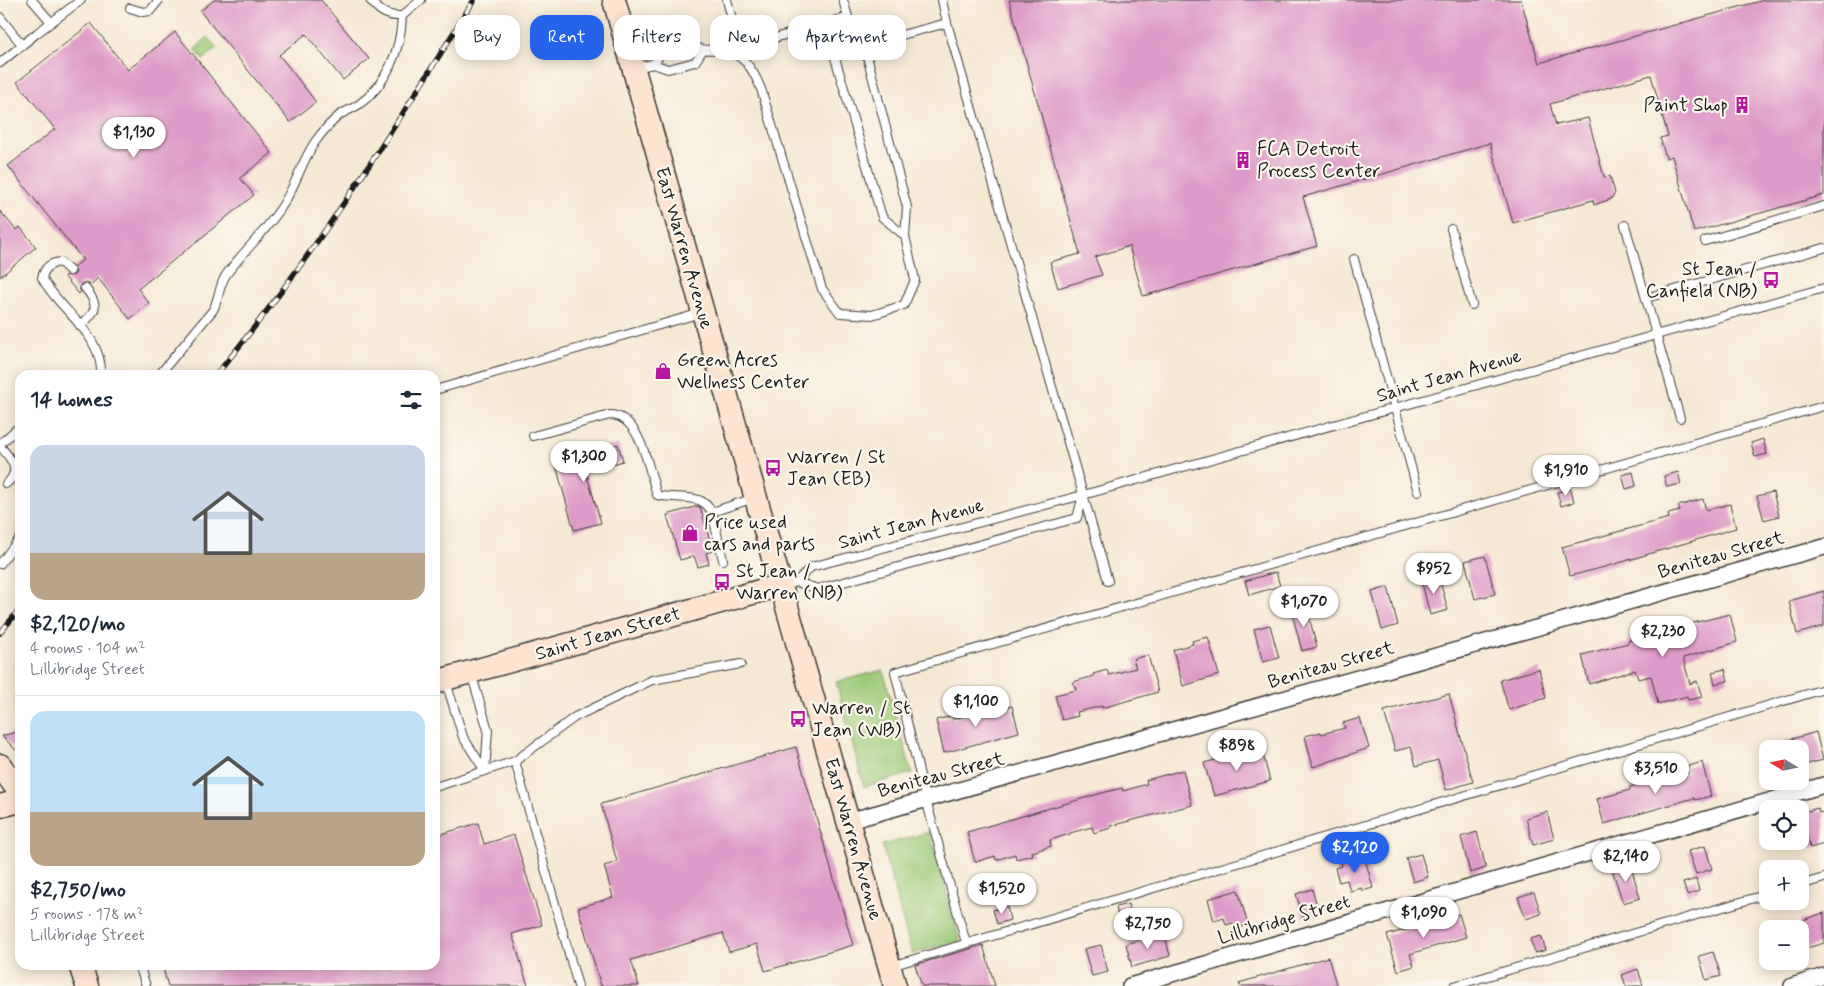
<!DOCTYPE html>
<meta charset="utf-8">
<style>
body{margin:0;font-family:Mynerve,sans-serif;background:#f2f2f3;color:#1f2937;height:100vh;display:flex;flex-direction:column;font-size:19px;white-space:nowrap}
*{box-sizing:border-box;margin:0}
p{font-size:16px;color:#747a83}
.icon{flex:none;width:28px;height:28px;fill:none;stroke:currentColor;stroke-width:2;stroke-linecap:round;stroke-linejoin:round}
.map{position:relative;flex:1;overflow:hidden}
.sheet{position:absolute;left:15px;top:370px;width:425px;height:600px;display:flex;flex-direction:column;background:#fff;border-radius:15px;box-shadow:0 2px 12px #0003}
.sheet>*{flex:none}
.hud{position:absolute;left:455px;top:15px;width:475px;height:45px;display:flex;gap:10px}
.needle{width:32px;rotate:280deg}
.buttons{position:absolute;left:1759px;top:740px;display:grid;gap:10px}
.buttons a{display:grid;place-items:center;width:50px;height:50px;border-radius:10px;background:#fff;box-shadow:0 2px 12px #0003;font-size:25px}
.price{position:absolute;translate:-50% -42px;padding:0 11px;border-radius:18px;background:#fff;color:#222;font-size:16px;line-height:32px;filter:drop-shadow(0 1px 2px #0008)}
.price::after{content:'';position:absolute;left:50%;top:30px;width:15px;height:11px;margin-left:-8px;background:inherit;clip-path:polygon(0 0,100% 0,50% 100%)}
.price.active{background:#2563eb;color:#fff}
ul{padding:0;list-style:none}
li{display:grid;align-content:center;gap:10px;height:265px;padding:0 15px}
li+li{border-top:1px solid #e0e1e3}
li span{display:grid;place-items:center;height:155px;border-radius:15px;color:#555}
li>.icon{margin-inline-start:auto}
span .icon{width:90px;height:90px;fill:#fffc;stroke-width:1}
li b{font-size:21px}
h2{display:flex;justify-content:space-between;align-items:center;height:60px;padding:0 15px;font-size:21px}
.chip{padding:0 18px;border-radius:15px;background:#fff;box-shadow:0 2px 12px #0003;font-size:18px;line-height:45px}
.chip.active{background:#2563eb;color:#fff}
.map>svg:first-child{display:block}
.green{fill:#9cca79;stroke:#5c734a}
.building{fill:#de9ac8}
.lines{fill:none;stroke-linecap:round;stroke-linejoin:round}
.lane-casing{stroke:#3d3b38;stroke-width:10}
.street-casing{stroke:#3d3b38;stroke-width:18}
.secondary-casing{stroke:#3d3b38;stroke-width:25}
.lane{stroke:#fff;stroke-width:8}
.street{stroke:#fff;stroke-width:15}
.secondary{stroke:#fde4d1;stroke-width:22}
.rail-casing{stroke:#1c1c1c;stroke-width:5.5}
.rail{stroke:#fbf7ec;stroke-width:4;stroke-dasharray:11;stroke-linecap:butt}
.labels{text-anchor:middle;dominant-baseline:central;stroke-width:4.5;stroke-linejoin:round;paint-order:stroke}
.poi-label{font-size:19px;fill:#1c1c1c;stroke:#fbf7ec;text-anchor:start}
.street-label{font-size:19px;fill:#1c1c1c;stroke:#fbf7ec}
</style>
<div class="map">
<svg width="1824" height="986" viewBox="0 0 1824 986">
<rect width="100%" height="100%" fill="#fbf7ec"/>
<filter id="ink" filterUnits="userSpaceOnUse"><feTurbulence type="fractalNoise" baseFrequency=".02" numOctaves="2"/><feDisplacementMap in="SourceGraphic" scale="10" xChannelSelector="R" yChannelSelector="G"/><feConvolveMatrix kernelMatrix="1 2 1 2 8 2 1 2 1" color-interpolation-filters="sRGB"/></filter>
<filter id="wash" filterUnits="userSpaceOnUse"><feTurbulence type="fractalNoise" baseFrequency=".0096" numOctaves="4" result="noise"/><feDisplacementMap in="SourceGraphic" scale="20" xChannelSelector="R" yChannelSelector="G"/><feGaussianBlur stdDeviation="1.12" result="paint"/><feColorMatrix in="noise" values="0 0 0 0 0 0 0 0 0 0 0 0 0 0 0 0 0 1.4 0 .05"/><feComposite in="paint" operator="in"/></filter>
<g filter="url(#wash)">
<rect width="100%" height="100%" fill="#f6e9d4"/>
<!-- green -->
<g class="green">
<path d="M208,37L217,48L203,60L195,49Z"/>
<path d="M883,670L912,773L864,787L836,682Z"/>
<path d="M930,832L960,941L912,954L882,845Z"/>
</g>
<g id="blocks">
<!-- building -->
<g class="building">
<path d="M214,0H321L369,59L343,80L306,34L279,55L316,102L290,122L200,11Z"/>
<path d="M1009,0H1521L1539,63L1764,0H1824V195L1694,232L1672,156L1666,158L1660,138L1668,136L1651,75L1550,104L1556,125L1588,118L1604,177L1610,176L1615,193L1611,199L1594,205L1593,200L1513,223L1490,143L1303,197L1317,246L1143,296L1129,246L1095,257L1102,275L1058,288L1050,262L1080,254Z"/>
<path d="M91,23L128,70L175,32L272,153L240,178L254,195L138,289L149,303L130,319L98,278L90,285L85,282L81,284L79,288L81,292L79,294L64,276L74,275L76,272L74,267L83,260L8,166L55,129L17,82Z"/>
<path d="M0,211L16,230L20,227L36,247L0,277Z"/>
<path d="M1763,439L1767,454L1755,457L1751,443Z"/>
<path d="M618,444L623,461L586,472L601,523L574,530L555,462Z"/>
<path d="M1633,472L1636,486L1626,489L1622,475Z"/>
<path d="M1678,472L1681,484L1667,487L1664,476Z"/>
<path d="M1571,489L1574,502L1561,506L1557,492Z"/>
<path d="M1773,492L1779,516L1764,520L1757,496Z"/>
<path d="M1703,499L1706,510L1730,504L1736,528L1612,565L1570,576L1562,547L1669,518L1668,514L1680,511L1678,506Z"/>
<path d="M698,506L700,507L713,551L706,553L709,564L698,567L694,556L680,560L667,515Z"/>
<path d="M1485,556L1495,594L1475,599L1465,561Z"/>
<path d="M1276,572L1280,586L1249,595L1245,581Z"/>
<path d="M1438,574L1448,610L1430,615L1421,579Z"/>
<path d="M1388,587L1398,625L1382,630L1372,592Z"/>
<path d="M1824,591V626L1797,634L1789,601Z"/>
<path d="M1306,605L1317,647L1302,651L1291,609Z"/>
<path d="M1730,614L1737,642L1683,658L1690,684L1697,681L1702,697L1688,700L1687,696L1658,704L1651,676L1638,679L1635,670L1589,684L1582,655L1628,643V641L1647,635L1649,640L1687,630L1685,625Z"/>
<path d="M1270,625L1279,658L1263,662L1254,629Z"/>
<path d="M1208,637L1219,675L1183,686L1173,650L1193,644L1192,641Z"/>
<path d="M1148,655L1158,692L1102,708V706L1077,712L1078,716L1062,720L1055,695L1076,690L1073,682L1094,676L1093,674L1107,670L1109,675L1136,668L1133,659Z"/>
<path d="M1539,669L1546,698L1509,710L1500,680Z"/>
<path d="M1725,669L1728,681L1715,684L1712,672Z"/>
<path d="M1449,694L1473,782L1446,790L1438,760L1416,766L1411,747L1395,751L1384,711Z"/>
<path d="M1012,706L1019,732L944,753L936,720L952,716L953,719L993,709V711Z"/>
<path d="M1360,718L1369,748L1313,767L1305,736L1321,732V734L1345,728L1343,723Z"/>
<path d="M20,731V754L2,736Z"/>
<path d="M1816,732L1823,760L1804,765L1800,749H1773L1772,745Z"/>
<path d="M796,747L853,945L765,971L757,944L729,952L723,933L631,960L639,986H601L578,908L613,897L604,866L617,862L601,804Z"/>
<path d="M1261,747L1270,781L1214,796L1204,763Z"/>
<path d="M1702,762L1711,796L1695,800L1694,798L1604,824L1597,799L1630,790V787L1688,773L1686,767Z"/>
<path d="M1183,770L1192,805L1110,826L1111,828L1094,833L1092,827L1070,833V834L1050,840L1051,846L1032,852L1033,855L1016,859L1015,854L996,860L995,856L975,862L967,832L1102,793L1122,788L1123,791L1147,784L1146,780Z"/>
<path d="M1818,808L1819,813L1824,812V844L1810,848L1801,813Z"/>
<path d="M1547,812L1554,839L1533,845L1526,818Z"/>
<path d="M478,823L484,844L514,835L542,925L512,934L528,986H168L162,965H435V836Z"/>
<path d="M1477,832L1486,868L1470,873L1461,837Z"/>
<path d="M1705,846L1712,869L1696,874L1688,851Z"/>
<path d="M1421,854L1428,877L1413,882L1406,858Z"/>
<path d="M1364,855L1373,888L1362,891V888L1350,891L1347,880L1339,882L1335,868L1342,866L1341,862Z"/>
<path d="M1630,863L1640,898L1623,903L1612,869Z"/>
<path d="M1696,879L1699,891L1687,895L1683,883Z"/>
<path d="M1312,889L1319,912L1303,917L1296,894Z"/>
<path d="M1238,890L1248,925L1235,929L1233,923L1226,925L1224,918L1214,921L1208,899Z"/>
<path d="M1534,892L1541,914L1526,919L1518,897Z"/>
<path d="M1128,904L1131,917L1119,921L1116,907Z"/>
<path d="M1007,906L1010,920L997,924L993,910Z"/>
<path d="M1824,913V943L1800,950V921Z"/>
<path d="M1459,914L1466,937L1410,954L1414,966L1398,971L1387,935Z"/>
<path d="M1164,932L1170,956L1132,967L1126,944Z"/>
<path d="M1541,936L1546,950L1535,953L1530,939Z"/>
<path d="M983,945L995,986H922L915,965Z"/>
<path d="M1101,945L1108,972L1092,976L1084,949Z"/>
<path d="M1713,952L1721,976L1706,980L1699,956Z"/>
<path d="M1328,957L1336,984L1330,986H1240L1239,983Z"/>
<path d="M1638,969L1643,986H1626L1622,975Z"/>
</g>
</g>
</g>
<g filter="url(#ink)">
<use href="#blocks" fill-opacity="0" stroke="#3d3b38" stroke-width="1"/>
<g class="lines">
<!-- lane casing -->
<g class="lane-casing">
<g id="lane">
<path d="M32,0L51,22"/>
<path d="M727,0L732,19"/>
<path d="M942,0L947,23L1108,581"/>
<path d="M130,8L143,12L150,11L159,0"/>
<path d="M402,16L421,0"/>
<path d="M0,17L22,45"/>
<path d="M825,24L882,217L905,236"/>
<path d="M864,45L947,23"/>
<path d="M740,56L771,39L848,17"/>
<path d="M0,63L37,33L81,0"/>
<path d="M653,64L664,50L689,43C704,52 702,49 718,50C743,51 753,69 761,89L822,289L840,313L872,315L904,305L915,280L905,236L907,207L864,45L848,17L843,0"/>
<path d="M635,68L653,64L668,69L695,62L702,51"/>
<path d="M1625,225L1680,418"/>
<path d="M1451,229L1472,305"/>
<path d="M1705,241L1824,206"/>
<path d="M1354,259L1418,492"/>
<path d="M70,271L60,262C50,263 44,268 42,278C60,311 103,334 101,375"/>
<path d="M1646,298L1824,248"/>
<path d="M80,326C97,311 100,306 85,288"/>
<path d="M159,375L213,310C219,299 219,285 226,275C244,250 268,230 284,203C296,184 302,161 315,142C322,132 331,122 341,114C346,111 352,109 358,105C386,86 401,50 402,16C387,17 379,11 370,0"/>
<path d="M435,390L701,313"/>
<path d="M533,436L610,415C641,415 649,471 657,495C670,499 695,495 704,503C707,505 710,509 712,512"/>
<path d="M0,444L20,426"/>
<path d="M0,446C10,458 23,470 6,484"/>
<path d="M723,560L712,512L754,498"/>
<path d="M0,564L20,538"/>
<path d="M796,582L818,589L1077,518L1083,495"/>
<path d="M782,585L796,582L811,567L1083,495L1824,288"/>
<path d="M471,673L488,730L485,771"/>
<path d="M446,682L463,737L485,771"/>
<path d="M515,761L578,986"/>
<path d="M435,787L515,761L575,717L652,680L741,664"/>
<path d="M1800,885L1824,878"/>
<path d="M966,943L926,800L895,672L1824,406"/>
<path d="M139,965L146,986"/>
<path d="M891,966L1824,689"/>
<path d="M1454,986L1768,894"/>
</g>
</g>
<!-- street casing -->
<g class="street-casing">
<g id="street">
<path d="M849,821L1824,547"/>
<path d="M1130,986L1824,785"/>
<path d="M1792,986L1824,976"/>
</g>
</g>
<!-- secondary casing -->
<g class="secondary-casing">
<g id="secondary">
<path d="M614,0L895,986"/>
<path d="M435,682L781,585"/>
<path d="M0,765L20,793"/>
<path d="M0,806L20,801"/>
<path d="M80,965L87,986"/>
</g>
</g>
<!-- lane -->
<use href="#lane" class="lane"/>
<!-- street -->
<use href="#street" class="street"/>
<!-- secondary -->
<use href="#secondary" class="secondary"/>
<!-- rail casing -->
<g class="rail-casing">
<g id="rail">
<path d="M216,375C313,258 394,129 474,0"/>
<path d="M0,633L20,609"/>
</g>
</g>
<!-- rail -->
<use href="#rail" class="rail"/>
</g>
</g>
<!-- icons -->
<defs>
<g id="building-bare" transform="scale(1.35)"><path d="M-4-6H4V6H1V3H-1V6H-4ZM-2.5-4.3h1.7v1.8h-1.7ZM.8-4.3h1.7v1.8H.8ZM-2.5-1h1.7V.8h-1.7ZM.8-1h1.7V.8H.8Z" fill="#b5179e" stroke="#fbf7ec" stroke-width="2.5" paint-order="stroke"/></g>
<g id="bus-bare" transform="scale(1.35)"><path d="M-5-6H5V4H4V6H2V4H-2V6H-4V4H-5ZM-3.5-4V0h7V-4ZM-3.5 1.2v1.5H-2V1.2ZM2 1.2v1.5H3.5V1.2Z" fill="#b5179e" stroke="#fbf7ec" stroke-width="2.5" paint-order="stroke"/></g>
<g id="shop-bare" transform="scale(1.35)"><path d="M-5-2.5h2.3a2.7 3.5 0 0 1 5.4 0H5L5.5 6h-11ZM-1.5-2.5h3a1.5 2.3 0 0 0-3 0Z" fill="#b5179e" stroke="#fbf7ec" stroke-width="2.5" paint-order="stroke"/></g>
</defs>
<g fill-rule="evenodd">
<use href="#building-bare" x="1742" y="105"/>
<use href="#building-bare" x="1243" y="160"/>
<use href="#bus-bare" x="1771" y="280"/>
<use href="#shop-bare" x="663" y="371"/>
<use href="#bus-bare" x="773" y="468"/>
<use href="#shop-bare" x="690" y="533"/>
<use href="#bus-bare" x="722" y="582"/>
<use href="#bus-bare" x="798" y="719"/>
</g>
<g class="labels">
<!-- poi labels -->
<g class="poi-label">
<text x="1728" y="105" text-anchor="end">Paint Shop</text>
<text x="1257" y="149">FCA Detroit<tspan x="1257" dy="22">Process Center</tspan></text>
<text x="1757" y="269" text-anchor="end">St Jean /<tspan x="1757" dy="22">Canfield (NB)</tspan></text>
<text x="677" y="360">Green Acres<tspan x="677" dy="22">Wellness Center</tspan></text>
<text x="787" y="457">Warren / St<tspan x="787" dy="22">Jean (EB)</tspan></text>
<text x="704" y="522">Price used<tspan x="704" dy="22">cars and parts</tspan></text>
<text x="736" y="571">St Jean /<tspan x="736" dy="22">Warren (NB)</tspan></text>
<text x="812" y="708">Warren / St<tspan x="812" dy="22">Jean (WB)</tspan></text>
</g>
<!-- street labels -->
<g class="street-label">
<text transform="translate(684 248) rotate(74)">East Warren Avenue</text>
<text transform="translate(1449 376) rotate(-16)">Saint Jean Avenue</text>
<text transform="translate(911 524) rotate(-15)">Saint Jean Avenue</text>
<text transform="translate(1721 555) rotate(-16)">Beniteau Street</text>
<text transform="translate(608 634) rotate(-16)">Saint Jean Street</text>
<text transform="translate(1331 665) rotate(-16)">Beniteau Street</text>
<text transform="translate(941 775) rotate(-15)">Beniteau Street</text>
<text transform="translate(853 839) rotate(74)">East Warren Avenue</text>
<text transform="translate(1284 920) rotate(-16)">Lillibridge Street</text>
</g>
</g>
</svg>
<div class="buttons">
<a><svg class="needle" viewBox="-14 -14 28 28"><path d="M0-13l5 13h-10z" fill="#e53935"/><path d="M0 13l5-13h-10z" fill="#747a83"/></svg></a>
<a><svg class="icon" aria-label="locate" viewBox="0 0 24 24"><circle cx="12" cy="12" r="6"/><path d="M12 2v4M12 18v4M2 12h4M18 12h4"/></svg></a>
<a>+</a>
<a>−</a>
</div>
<b class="price" style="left:134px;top:159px">$1,130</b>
<b class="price" style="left:584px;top:483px">$1,300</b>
<b class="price" style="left:1566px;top:497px">$1,910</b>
<b class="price" style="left:1434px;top:595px">$952</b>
<b class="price" style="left:1304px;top:628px">$1,070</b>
<b class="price" style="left:1663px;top:658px">$2,230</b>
<b class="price" style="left:976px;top:728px">$1,100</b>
<b class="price" style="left:1237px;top:772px">$898</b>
<b class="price" style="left:1656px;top:795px">$3,510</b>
<b class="price active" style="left:1355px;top:874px">$2,120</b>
<b class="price" style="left:1626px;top:883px">$2,140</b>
<b class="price" style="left:1002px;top:915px">$1,520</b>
<b class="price" style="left:1424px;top:939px">$1,090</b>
<b class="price" style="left:1148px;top:950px">$2,750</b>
<div class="hud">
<a class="chip">Buy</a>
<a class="chip active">Rent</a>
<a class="chip">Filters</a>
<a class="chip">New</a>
<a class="chip">Apartment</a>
</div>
<section class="sheet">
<h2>14 homes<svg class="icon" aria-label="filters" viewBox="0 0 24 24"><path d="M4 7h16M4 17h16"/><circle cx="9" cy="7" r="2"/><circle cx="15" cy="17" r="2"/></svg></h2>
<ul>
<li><span style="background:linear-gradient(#c9d6e8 70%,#b9a48a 0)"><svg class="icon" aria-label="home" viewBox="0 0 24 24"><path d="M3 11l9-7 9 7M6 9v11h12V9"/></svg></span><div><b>$2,120/mo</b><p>4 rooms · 104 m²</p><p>Lillibridge Street</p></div></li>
<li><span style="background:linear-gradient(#bfe0f5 65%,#b9a48a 0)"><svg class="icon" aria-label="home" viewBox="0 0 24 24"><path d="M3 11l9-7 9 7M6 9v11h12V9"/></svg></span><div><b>$2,750/mo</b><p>5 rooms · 178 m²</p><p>Lillibridge Street</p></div></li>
</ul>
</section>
</div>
